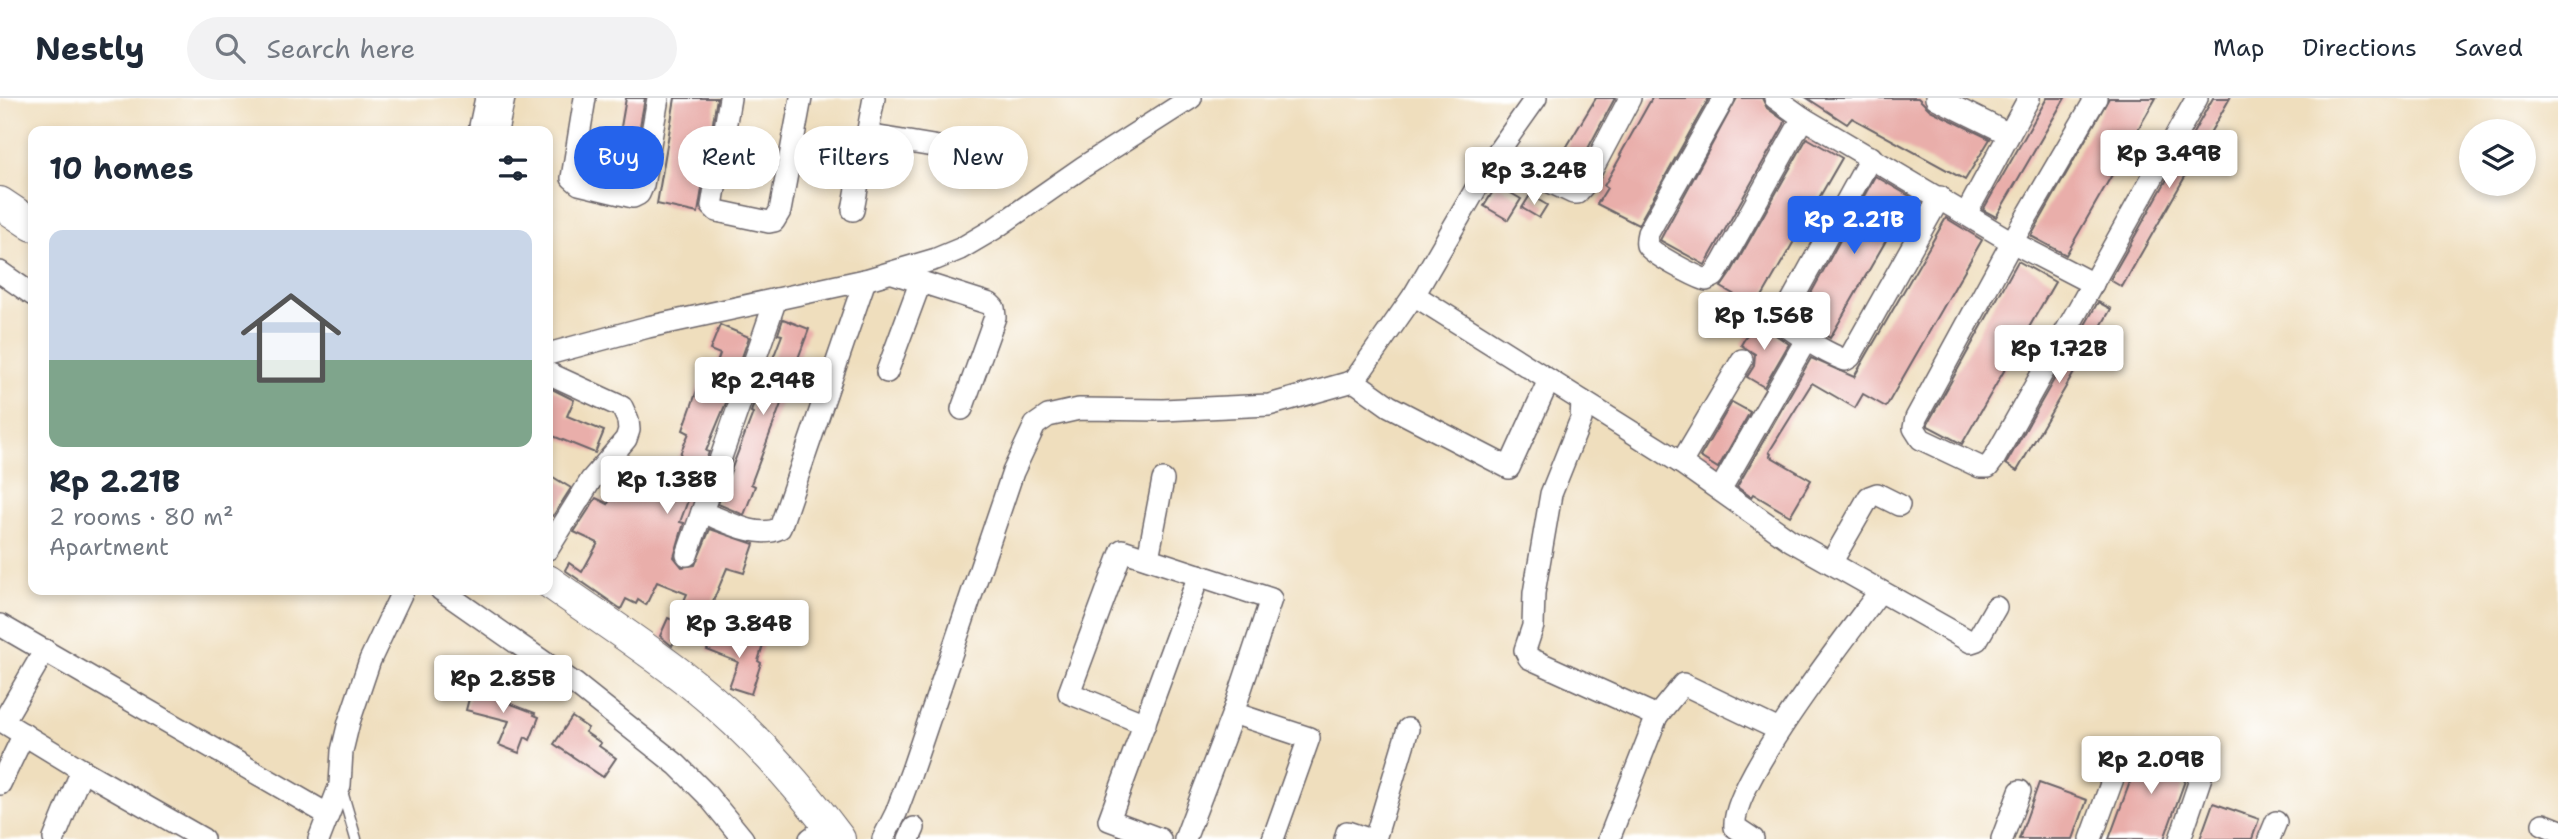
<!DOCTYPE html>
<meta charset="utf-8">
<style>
body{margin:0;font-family:"Shantell Sans",sans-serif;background:#f2f2f3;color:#1f2937;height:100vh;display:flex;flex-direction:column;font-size:26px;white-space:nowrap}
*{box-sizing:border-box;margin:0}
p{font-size:23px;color:#747a83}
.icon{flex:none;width:38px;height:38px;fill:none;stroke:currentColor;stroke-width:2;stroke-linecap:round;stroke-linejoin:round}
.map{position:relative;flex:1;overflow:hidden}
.side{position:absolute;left:28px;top:28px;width:525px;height:469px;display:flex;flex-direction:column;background:#fff;border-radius:14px;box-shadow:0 4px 10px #0003}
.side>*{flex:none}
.hud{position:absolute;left:574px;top:28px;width:665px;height:63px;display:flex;gap:14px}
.controls{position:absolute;left:2459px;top:21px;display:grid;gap:14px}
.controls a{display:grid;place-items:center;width:77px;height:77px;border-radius:50%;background:#fff;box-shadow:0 4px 10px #0003;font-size:35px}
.price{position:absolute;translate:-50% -60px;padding:0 16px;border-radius:7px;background:#fff;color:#222;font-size:23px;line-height:46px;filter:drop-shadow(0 2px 4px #0008)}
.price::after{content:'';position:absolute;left:50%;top:42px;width:21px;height:16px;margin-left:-10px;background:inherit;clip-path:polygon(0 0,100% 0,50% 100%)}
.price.current{background:#2563eb;color:#fff}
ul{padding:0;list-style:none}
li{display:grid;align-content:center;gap:14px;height:371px;padding:0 21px}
li span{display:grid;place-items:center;height:217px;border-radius:14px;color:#555}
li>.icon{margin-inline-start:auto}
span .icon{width:126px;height:126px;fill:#fffc;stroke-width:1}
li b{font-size:30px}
h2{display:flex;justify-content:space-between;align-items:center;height:84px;padding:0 21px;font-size:30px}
.tag{padding:0 24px;border-radius:32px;background:#fff;box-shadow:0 4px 10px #0003;font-size:24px;line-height:63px}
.tag.current{background:#2563eb;color:#fff}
header{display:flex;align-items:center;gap:42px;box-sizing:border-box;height:98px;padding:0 35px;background:#fff;border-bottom:2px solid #e0e1e3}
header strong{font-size:33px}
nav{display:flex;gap:38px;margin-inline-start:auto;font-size:24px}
.search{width:490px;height:63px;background:#f2f2f3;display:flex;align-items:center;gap:18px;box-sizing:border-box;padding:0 24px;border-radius:38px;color:#747a83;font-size:26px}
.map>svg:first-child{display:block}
.building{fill:#e9aeaa}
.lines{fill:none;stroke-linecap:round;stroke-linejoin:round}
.lane-casing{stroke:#6a6468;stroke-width:13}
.street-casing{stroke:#6a6468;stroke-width:24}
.primary-casing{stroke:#6a6468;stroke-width:34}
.lane{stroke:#fff;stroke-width:10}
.street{stroke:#fff;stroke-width:21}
.primary{stroke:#fff;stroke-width:32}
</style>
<header>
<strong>Nestly</strong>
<div class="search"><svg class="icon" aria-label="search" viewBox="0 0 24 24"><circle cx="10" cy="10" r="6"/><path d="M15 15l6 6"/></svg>Search here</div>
<nav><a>Map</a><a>Directions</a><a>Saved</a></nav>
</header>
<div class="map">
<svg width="2558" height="741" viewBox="0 0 2558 741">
<rect width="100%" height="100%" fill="#fff"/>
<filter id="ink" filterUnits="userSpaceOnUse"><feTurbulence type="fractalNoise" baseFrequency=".0143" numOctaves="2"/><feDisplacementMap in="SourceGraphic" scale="14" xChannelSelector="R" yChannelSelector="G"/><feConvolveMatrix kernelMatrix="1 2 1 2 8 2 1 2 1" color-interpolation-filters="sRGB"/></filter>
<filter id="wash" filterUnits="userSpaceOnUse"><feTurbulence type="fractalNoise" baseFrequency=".00686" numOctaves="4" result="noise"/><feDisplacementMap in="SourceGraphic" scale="28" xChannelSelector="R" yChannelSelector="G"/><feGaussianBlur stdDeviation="1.57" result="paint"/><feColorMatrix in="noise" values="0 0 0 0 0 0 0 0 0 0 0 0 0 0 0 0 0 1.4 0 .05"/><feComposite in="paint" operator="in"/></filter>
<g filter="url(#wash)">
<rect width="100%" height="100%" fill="#efdebd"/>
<g id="blocks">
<!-- building -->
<g class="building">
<path d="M626,0H645L630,85L612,81Z"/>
<path d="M675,0H717L698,115L657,106Z"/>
<path d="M1596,0H1615L1577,71L1560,60Z"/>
<path d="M1652,0H1709L1638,127L1597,106L1607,90L1604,88L1621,58L1620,57Z"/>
<path d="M1737,0H1762L1767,10L1785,23L1784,27L1705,167L1660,142Z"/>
<path d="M1807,0H1918L1930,12L1990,41L1965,82L1852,20L1847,26Z"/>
<path d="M2047,0H2065L1996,119L1983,112Z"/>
<path d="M2109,0H2156L2066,157L2031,138Z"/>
<path d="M2213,0H2230L2122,189L2110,182Z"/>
<path d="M1807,40L1842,60L1756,209L1721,189L1732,173Z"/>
<path d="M1875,78L1911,99L1830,240L1798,219Z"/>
<path d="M1497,87L1521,101L1508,122L1484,108Z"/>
<path d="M1530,97L1547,107L1539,120L1522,110Z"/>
<path d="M1946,120L1982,142L1886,309L1863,296L1855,310L1812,285L1769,354L1771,356L1770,358L1811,382L1790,418L1753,396L1751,399L1737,389L1811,260L1854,279Z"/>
<path d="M2018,163L2055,184L1962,346L1928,328V325Z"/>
<path d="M2098,204L2111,211L2017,373L2006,366Z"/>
<path d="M783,221L809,231L751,386L755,388L744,417L718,406L753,315L751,314L765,272L768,273L782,237L778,236Z"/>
<path d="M1755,223L1789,246L1764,289L1747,279L1754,268L1755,256L1741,247Z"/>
<path d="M720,227L749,239L726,305L706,353L709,354L699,382L696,381L680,424L684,425L674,459L682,469L695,467L710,431L754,446L744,475L727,470L700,534L682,526L672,548L660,538L668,520L675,523L687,496L657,484L646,507L638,502L636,506L626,501L621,511L565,472L569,465L582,474L598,445L574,434L596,400L608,406L620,369L668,385L689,335L683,332L702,278L711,282L720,256L710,252Z"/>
<path d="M548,289L574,302L567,318L604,333L595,355L548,336Z"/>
<path d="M1732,304L1750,314L1718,370L1700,359Z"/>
<path d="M548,376L571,390L553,418L548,415Z"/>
<path d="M713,535L748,548L750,542L763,547L758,563L761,565L751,596L729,589L738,564L707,552Z"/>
<path d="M474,582L493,586L490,598L535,615L534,617L539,619L530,642L525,639L519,655L499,647L509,623L466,612Z"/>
<path d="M572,619L588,630L585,634L601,645L599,648L616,660L603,679L554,646Z"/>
<path d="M2144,646L2192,663L2164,741H2109Z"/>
<path d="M2039,685L2087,702L2073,741H2019Z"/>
<path d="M2213,705L2259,721L2252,741H2200Z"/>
</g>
</g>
</g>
<g filter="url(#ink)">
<use href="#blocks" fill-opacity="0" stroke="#6a6468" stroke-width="2"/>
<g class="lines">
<!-- lane casing -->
<g class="lane-casing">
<path id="lane" d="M341,690L356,741"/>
</g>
<!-- street casing -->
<g class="street-casing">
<g id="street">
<path d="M585,0L572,80L579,86L633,99L639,96L643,87L658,0"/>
<path d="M730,0L712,108L717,113L769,124L774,123L780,113L801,0"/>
<path d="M1536,0L1495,58L1573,95H1577L1584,87L1630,0"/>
<path d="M1724,0L1648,135C1647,139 1646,143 1647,147C1653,157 1695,178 1706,182L1714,178L1721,167L1803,20"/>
<path d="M1775,0L1803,20L2012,144L2093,186"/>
<path d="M1936,0L2009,36"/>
<path d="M2096,0L2012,144L1916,320L1914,330L1921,341L1980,369H1988L1994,361L2197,0"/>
<path d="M479,33L486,0"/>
<path d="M497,33L504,0"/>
<path d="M867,37L975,55"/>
<path d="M1495,58L1414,197L1354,283L1389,308L1509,370L1549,282"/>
<path d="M1871,59L1785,215L1784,227C1804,240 1823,254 1845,262L1850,259L1940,99"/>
<path d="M853,112L874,0"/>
<path d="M1966,116L2029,0"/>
<path d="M0,174L33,197"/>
<path d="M893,175L990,206L994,210L995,219L962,311"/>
<path d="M1414,197L1681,365L1790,442L1971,544L1977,542L1996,509"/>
<path d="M548,256L648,229L865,182L936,161L960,151L994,131L1083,69L1191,0"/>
<path d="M887,274L920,185"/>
<path d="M548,275L622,309L628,322L629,332L626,341L591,382L548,451"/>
<path d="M1582,303L1581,321L1551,396L1534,495L1533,528L1525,552L1529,560L1657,618"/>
<path d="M1681,365L1742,262"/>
<path d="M1720,392L1806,242"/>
<path d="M702,414C724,422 758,442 780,430L865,182"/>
<path d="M687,457L776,201"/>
<path d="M1148,460L1163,382"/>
<path d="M1831,465L1869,399L1877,396L1899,407"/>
<path d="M441,492L574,585L677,667L707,697L743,741"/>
<path d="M0,527L327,716"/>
<path d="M1233,615L1309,640L1273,741"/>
<path d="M0,622L82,672L203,741"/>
<path d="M3,624L45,552"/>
<path d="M1145,626L1069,595L1122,452L1271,501L1233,615L1185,741"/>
<path d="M0,686L24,636"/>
<path d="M2543,726L2558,732"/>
<path d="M54,741L82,672"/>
<path d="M319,741L340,687L342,653L349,624L370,562L403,492"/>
<path d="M810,741L829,727"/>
<path d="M883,741L896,715L911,675L1013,374L1035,327L1048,318L1079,311L1163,312L1269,307L1354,283"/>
<path d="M909,741L914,730"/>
<path d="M1160,741L1109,722L1199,477"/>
<path d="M1345,741L1347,734L1368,741"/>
<path d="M1375,741L1408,631"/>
<path d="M1609,741L1657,618L1683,586L1779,632"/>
<path d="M1753,741L1735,729C1730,686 1850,534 1880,493"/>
<path d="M2002,741L2020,693"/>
<path d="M2091,741L2123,653"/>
<path d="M2180,741L2201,679"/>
<path d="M2269,741L2276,724"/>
</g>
</g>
<!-- primary casing -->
<g class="primary-casing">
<g id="primary">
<path d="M0,105L33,127"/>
<path d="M548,483C597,518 649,551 696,589C749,632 798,686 839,741"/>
</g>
</g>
<!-- lane -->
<use href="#lane" class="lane"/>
<!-- street -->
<use href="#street" class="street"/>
<!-- primary -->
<use href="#primary" class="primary"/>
</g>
</g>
</svg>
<div class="controls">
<a><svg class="icon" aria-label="layers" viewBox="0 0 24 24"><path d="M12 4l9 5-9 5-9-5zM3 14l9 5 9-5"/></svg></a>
</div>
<b class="price" style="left:2169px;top:92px">Rp 3.49B</b>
<b class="price" style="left:1534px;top:109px">Rp 3.24B</b>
<b class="price current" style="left:1854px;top:158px">Rp 2.21B</b>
<b class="price" style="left:1764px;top:254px">Rp 1.56B</b>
<b class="price" style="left:2059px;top:287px">Rp 1.72B</b>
<b class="price" style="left:763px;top:319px">Rp 2.94B</b>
<b class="price" style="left:667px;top:418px">Rp 1.38B</b>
<b class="price" style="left:739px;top:562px">Rp 3.84B</b>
<b class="price" style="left:503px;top:617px">Rp 2.85B</b>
<b class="price" style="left:2151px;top:698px">Rp 2.09B</b>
<div class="hud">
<a class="tag current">Buy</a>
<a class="tag">Rent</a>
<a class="tag">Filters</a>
<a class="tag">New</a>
</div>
<section class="side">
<h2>10 homes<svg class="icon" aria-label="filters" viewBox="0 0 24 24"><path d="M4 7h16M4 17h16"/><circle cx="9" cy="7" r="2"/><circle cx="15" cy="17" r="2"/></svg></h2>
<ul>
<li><span style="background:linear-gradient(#c9d6e8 60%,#7fa58c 0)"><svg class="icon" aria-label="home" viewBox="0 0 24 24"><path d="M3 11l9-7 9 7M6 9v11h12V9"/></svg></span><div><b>Rp 2.21B</b><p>2 rooms · 80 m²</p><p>Apartment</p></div></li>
</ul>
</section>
</div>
